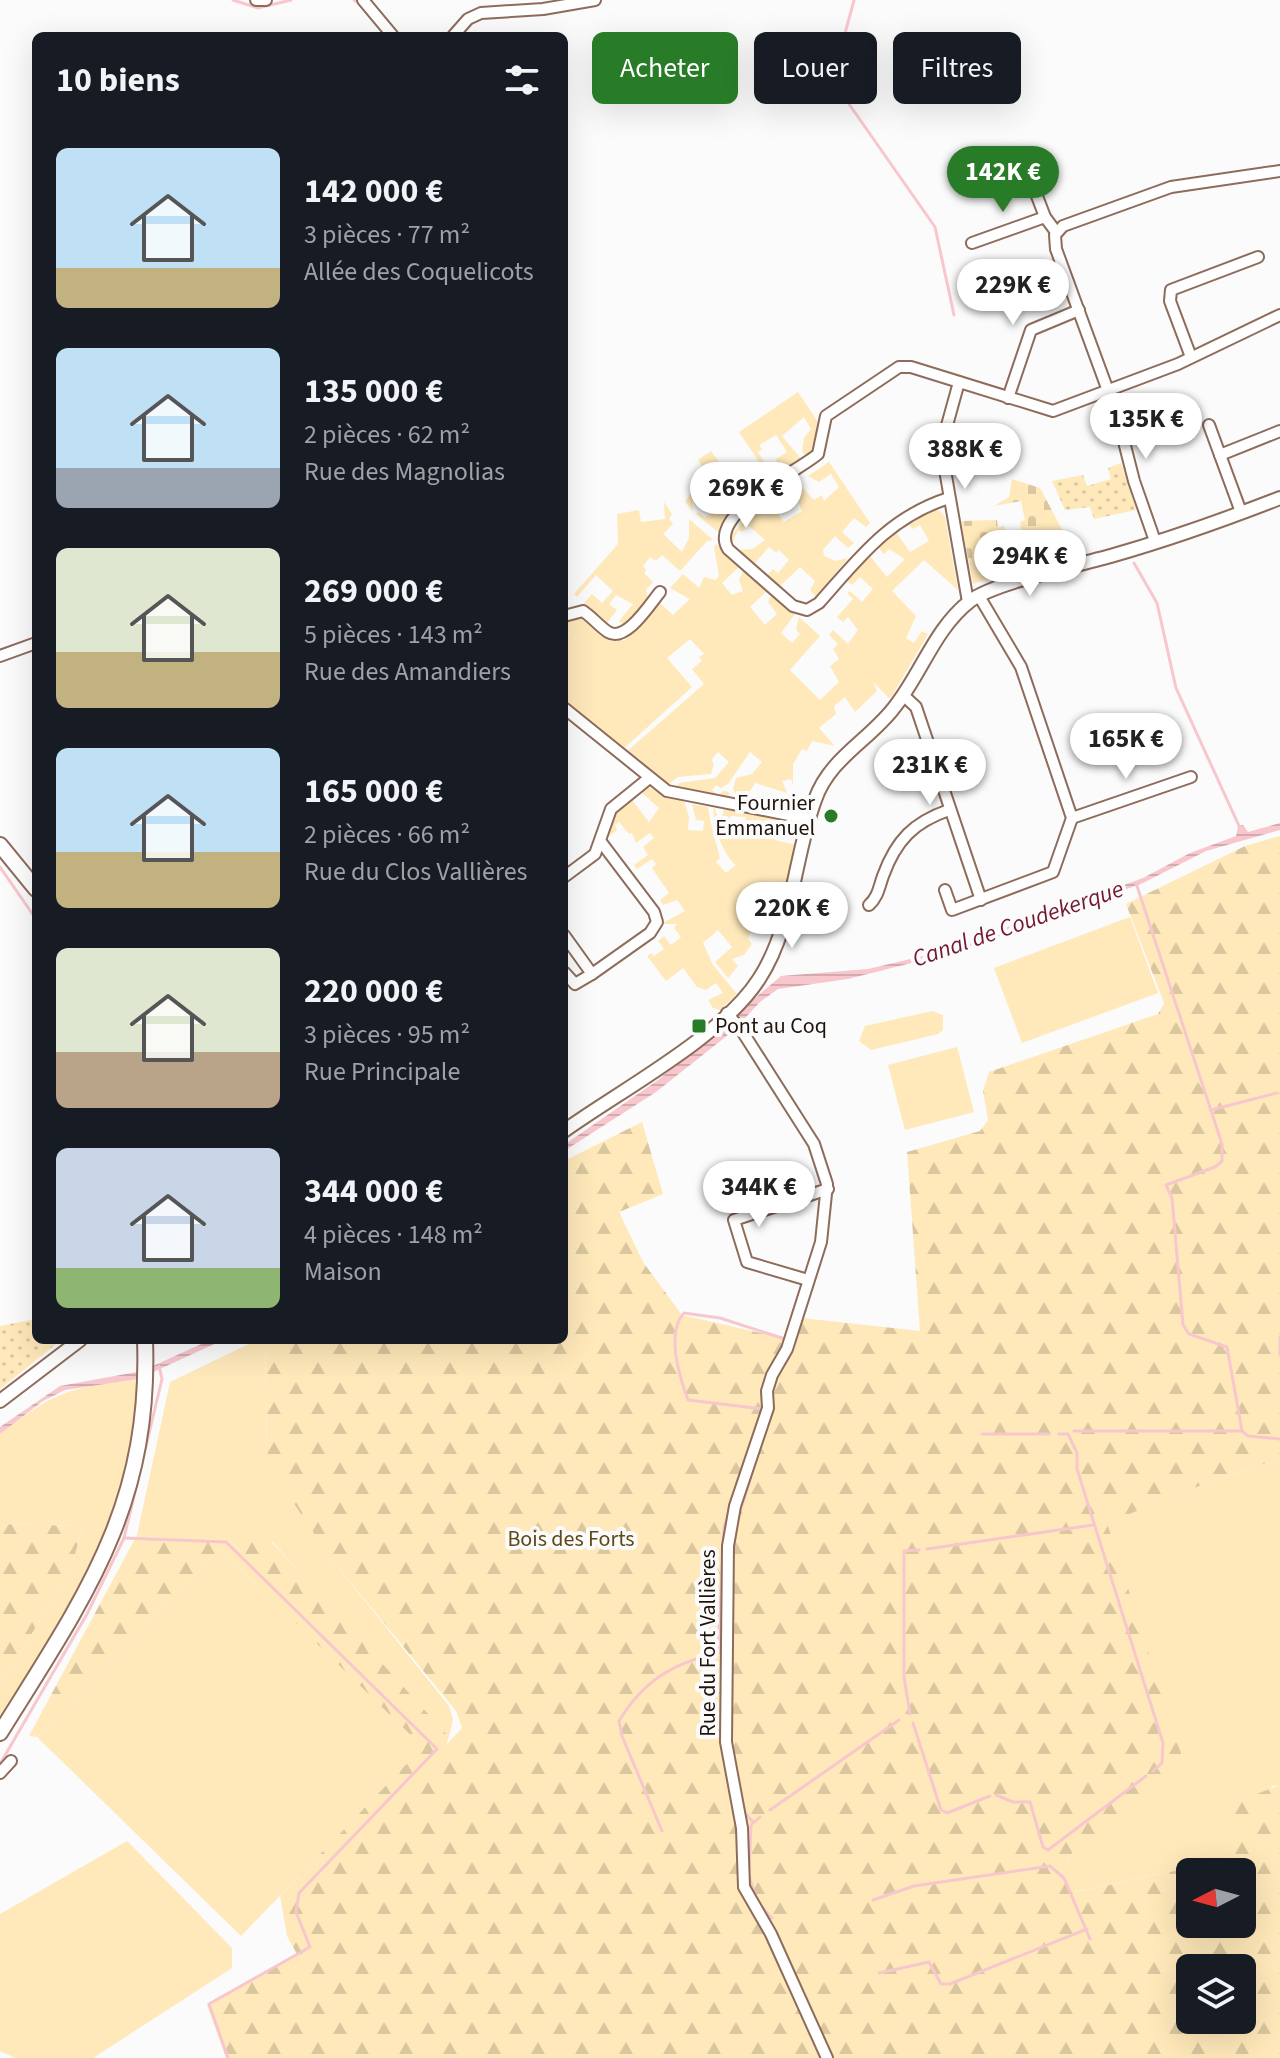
<!DOCTYPE html>
<html lang="fr">
<meta charset="utf-8">
<style>
body{margin:0;font-family:"Source Sans 3",sans-serif;background:#242831;color:#f1f3f6;height:100vh;display:flex;flex-direction:column;font-size:30px;white-space:nowrap}
*{box-sizing:border-box;margin:0}
p{font-size:26px;color:#9ea1a6}
.icon{flex:none;width:44px;height:44px;fill:none;stroke:currentColor;stroke-width:2;stroke-linecap:round;stroke-linejoin:round}
.map{position:relative;flex:1;overflow:hidden}
.side{position:absolute;left:32px;top:32px;width:536px;height:1312px;display:flex;flex-direction:column;background:#171b24;border-radius:12px;box-shadow:0 8px 32px #0002}
.side>*{flex:none}
.top-card{position:absolute;left:592px;top:32px;width:568px;height:72px;display:flex;gap:16px}
.needle{width:52px;rotate:264deg}
.buttons{position:absolute;left:1176px;top:1858px;display:grid;gap:16px}
.buttons a{display:grid;place-items:center;width:80px;height:80px;border-radius:12px;background:#171b24;box-shadow:0 8px 32px #0002;font-size:40px}
.price{position:absolute;translate:-50% -68px;padding:0 18px;border-radius:28px;background:#fff;color:#222;font-size:26px;line-height:52px;filter:drop-shadow(0 2px 4px #0008)}
.price::after{content:'';position:absolute;left:50%;top:48px;width:24px;height:18px;margin-left:-12px;background:inherit;clip-path:polygon(0 0,100% 0,50% 100%)}
.price.selected{background:#287b27;color:#fff}
ul{padding:0;list-style:none}
li{display:flex;align-items:center;gap:24px;height:200px;padding:0 24px}
li span{display:grid;place-items:center;flex:none;width:224px;height:160px;border-radius:12px;color:#555}
li>.icon{margin-inline-start:auto}
span .icon{width:96px;height:96px;fill:#fffc;stroke-width:1}
li b{font-size:34px}
h2{display:flex;justify-content:space-between;align-items:center;height:96px;padding:0 24px;font-size:34px}
.pill{padding:0 28px;border-radius:12px;background:#171b24;box-shadow:0 8px 32px #0002;font-size:28px;line-height:72px}
.pill.selected{background:#287b27;color:#fff}
.map>svg:first-child{display:block}
.green{fill:#ffe9ba}
.forest{fill:url(#forest-firs);fill-rule:evenodd}
.cemetery{fill:url(#cemetery-stones)}
.park{fill:url(#park-dots)}
.water{fill:url(#water-rules)}
.lines{fill:none;stroke-linecap:round;stroke-linejoin:round}
.stream{stroke:#f8c7cd;stroke-width:3}
.minor-casing{stroke:#8d6c5c;stroke-width:14}
.tertiary-casing{stroke:#8d6c5c;stroke-width:16}
.secondary-casing{stroke:#8d6c5c;stroke-width:18}
.minor{stroke:#fff;stroke-width:10}
.tertiary{stroke:#fff;stroke-width:12}
.secondary{stroke:#fff;stroke-width:14}
.poi-dot{fill:#287b27;stroke:#fbfbfb;stroke-width:3}
.labels{text-anchor:middle;dominant-baseline:central;stroke-width:8;stroke-linejoin:round;paint-order:stroke}
.poi-label{font-size:22px;fill:#1f130c;stroke:#fbfbfb;text-anchor:end}
.park-label{font-size:22px;fill:#5e4914;stroke:#fbfbfb}
.street-label{font-size:22px;fill:#1f130c;stroke:#fbfbfb}
.water-label{font-size:24px;font-style:italic;fill:#721930;stroke:#fbfbfb}
</style>
<div class="map">
<svg width="1280" height="2058" viewBox="0 0 1280 2058">
<defs>
<pattern id="forest-firs" width="22" height="20" patternUnits="userSpaceOnUse" patternTransform="scale(2)"><rect width="22" height="20" fill="#ffe9ba"/><path d="M5 1l3.5 6h-7zM16 11l3.5 6h-7z" fill="#dac79f"/></pattern>
<pattern id="cemetery-stones" width="16" height="16" patternUnits="userSpaceOnUse" patternTransform="scale(2)"><rect width="16" height="16" fill="#ffe9ba"/><path d="M2 7V4a2 2 0 0 1 4 0v3zM10 15v-3a2 2 0 0 1 4 0v3z" fill="#dac79f"/></pattern>
<pattern id="park-dots" width="8" height="8" patternUnits="userSpaceOnUse" patternTransform="scale(2)"><rect width="8" height="8" fill="#ffe9ba"/><path d="M2 2h.1M6 6h.1" fill="none" stroke="#dac79f" stroke-width="1.8" stroke-linecap="round"/></pattern>
<pattern id="water-rules" width="6" height="5" patternUnits="userSpaceOnUse" patternTransform="scale(2)"><rect width="6" height="5" fill="#f8c7cd"/><path d="M0 2.5h6" fill="none" stroke="#d4aaaf"/></pattern>
</defs>
<rect width="100%" height="100%" fill="#fbfbfb"/>
<!-- green -->
<g class="green">
<path d="M798,392L818,422L811,454L807,458L802,451L804,438L811,429L804,417L782,436L802,460L779,475L776,459L787,452L776,435L759,445L762,449L758,452L766,465L763,468L739,432Z"/>
<path d="M711,451L746,500L717,531L696,514L698,512L705,517L726,506L720,489L712,498L702,495L692,501L693,511L685,502L699,481L708,476L698,460Z"/>
<path d="M829,462L870,523L866,527L854,518L842,532L854,543L848,548L835,536L823,550L824,556L836,561L848,558L816,597L810,590L815,581L800,567L780,586L767,575L773,569L778,573L789,560L779,550L776,553L769,547L754,564L739,550L752,549L765,540L749,526L742,532L738,530L732,543L730,537L758,503L772,515L774,508L784,522L802,511L797,500L794,502L790,498L784,501L780,495L798,483L814,500L822,495L824,501L839,487L831,474L819,482L808,476Z"/>
<path d="M664,502L672,514L669,519L673,524L663,534L682,552L689,538V519L713,540L707,541L680,571L662,555L656,561L650,557L643,566L646,570L644,573L653,582L646,590L648,598L624,625L619,621L633,604L616,595L609,604L617,610L607,623L584,603L592,594L602,603L613,591L596,575L577,597L574,594L618,544L617,514L639,510L641,522L665,519Z"/>
<path d="M932,510L940,511L945,517L958,590L924,560L892,591L916,616L906,638L914,643L922,631L928,634L892,696L889,698L873,682L877,691L855,712L845,697L834,706L836,714L819,728L835,746L812,741L807,751L802,749L793,764V785L791,779L782,781L787,793L755,783L743,802L736,798L733,788L736,778L752,774L762,762L750,752L728,784L721,788L716,785L712,790L719,795L723,791L729,792L730,800L676,788L679,783L715,778L729,762L718,752L711,760L714,763L711,774L678,777L666,786L624,754L704,684L692,669L702,661L699,657L704,654L690,639L667,658L692,687L621,751L564,703V639L569,634L564,625L572,616L581,615L609,641L625,640L659,602L673,615L690,599L670,588L683,574L699,588L704,577L716,580L719,576L714,547L716,544L741,565L722,583L732,595L743,591L739,580L744,569L768,590L750,607L765,625L777,614L768,602L772,593L795,614L781,633L792,643L800,634L796,630L799,617L820,636L790,670L820,700L839,682L830,666L839,659L833,649L838,644L829,635L833,630L848,644L858,630L848,617L843,622L837,617L853,599L847,593L850,591L862,602L873,589L860,577L852,585L847,581L870,556L887,577L905,559L889,549L884,554L878,547L896,532L910,552L929,541L920,525L913,529L909,525Z"/>
<path d="M649,787L664,796L684,801L689,817L688,830L703,831L704,821L696,820L692,804L708,807C710,824 716,841 720,858L716,862L726,873L736,865C724,857 711,822 714,806C718,821 723,829 742,832L746,817L731,816L727,824L722,817L724,809L780,817L775,840L796,845L781,899L776,898L780,883L772,881L766,897L780,904L772,929L758,914L748,939L752,944L744,955L732,959L738,966L728,978L715,962L732,947L718,930L703,943L713,965L737,994L720,1010L713,1008L708,1000L723,993L716,983L706,990L697,987L683,968L666,981L647,956L651,953L654,956L664,949L658,941L664,936L671,945L681,937L674,928L677,924H661L685,911L677,900L663,905L660,900L669,893L652,868L656,864L652,859L637,869L634,865L648,855L643,847L654,838L650,833L636,843L632,833L629,834L619,822L615,825L617,830L607,838L615,813L632,800L649,822L659,808L642,793Z"/>
<path d="M1130,917L1158,993L1022,1043L994,968Z"/>
<path d="M932,1011L943,1015V1030L938,1034L871,1050L859,1041L865,1026Z"/>
<path d="M957,1047L974,1112L905,1130L888,1065Z"/>
<path d="M257,1340H265L267,1452L329,1556L449,1706L453,1719L449,1737L367,1651L273,1542L240,1550L228,1538L191,1541L137,1535L170,1382Z"/>
<path d="M138,1379C141,1393 136,1413 134,1428C122,1540 57,1629 0,1723V1685L70,1572L83,1526L0,1524V1434C56,1391 68,1388 138,1379Z"/>
<path d="M1280,1459V1785L1272,1786L1236,1858L1074,1892L1067,1856L1185,1769L1106,1523L1209,1482Z"/>
<path d="M220,1549L424,1747L241,1936L37,1737Z"/>
<path d="M127,1841L232,1948V1968L93,2058H15L0,2051V1914Z"/>
</g>
<!-- forest -->
<g class="forest">
<path d="M1280,836V1459L1209,1482L1107,1523L1186,1769L1067,1857L1075,1892L1236,1858L1230,1815L1239,1801L1280,1785V2058H226L207,2005L297,1954L287,1936L280,1896L423,1747L220,1549L37,1737L29,1736L137,1535L191,1541L228,1538L239,1550L242,1533L250,1526L259,1528L449,1737L446,1745L462,1728L456,1711L329,1556L275,1475L267,1452L265,1340H564V1161L642,1122L663,1194L619,1212L643,1262L682,1315L787,1339L802,1318L920,1331L907,1152L980,1131L988,1120L983,1091L989,1072L1158,1014L1164,1003L1126,904L1245,846ZM1190,1872H1242V1924H1190ZM1190,1968H1242V2020H1190Z"/>
<path d="M0,1524L83,1526L70,1572L0,1685Z"/>
</g>
<!-- cemetery -->
<path class="cemetery" d="M1012,479L1040,488L1073,550L973,584L961,521L997,520L998,527L1004,526L1009,549L1023,546L1020,522L1025,520L1021,501L994,506L1009,497Z"/>
<!-- park -->
<g class="park">
<path d="M1121,463L1136,510L1094,519L1090,507L1065,510L1052,481L1083,475L1087,486L1111,479L1108,468Z"/>
<path d="M36,1319V1340H61L0,1389V1326Z"/>
</g>
<!-- water -->
<g class="water">
<path d="M1280,823V830L1206,851L1143,883L959,951L848,979L778,989L760,1002L733,1031L656,1092L564,1151V1145L658,1080L781,976L868,969L936,953L1143,878L1190,853L1236,836L1238,826L1243,825L1248,832Z"/>
<path d="M210,1340H223L138,1379L65,1390L43,1401L0,1434V1427L60,1386L142,1371Z"/>
</g>
<g class="lines">
<!-- stream -->
<g class="stream">
<path d="M233,0L258,8L291,0"/>
<path d="M354,0L364,7"/>
<path d="M854,0L843,41L842,94L935,227L954,315"/>
<path d="M1134,563L1157,603L1176,688L1240,828"/>
<path d="M0,867L36,919"/>
<path d="M1136,883L1222,1144V1161L1215,1167L1166,1185L1172,1198L1183,1325L1189,1334L1227,1347L1242,1431L1248,1436L1280,1439"/>
<path d="M1211,1110L1277,1093"/>
<path d="M1280,1337V1355"/>
<path d="M763,1409L688,1400C680,1378 665,1333 684,1313L720,1318L785,1339"/>
<path d="M1074,1431H1242"/>
<path d="M982,1434H1049"/>
<path d="M1059,1434H1068L1077,1453V1469L1163,1743L1162,1763L1153,1771"/>
<path d="M737,1521L754,1467"/>
<path d="M124,1538L226,1542L437,1749L299,1893L296,1912L310,1947L209,2004L228,2058"/>
<path d="M927,1549L1093,1525"/>
<path d="M910,1714L904,1677V1551L919,1550"/>
<path d="M913,1723L941,1810L947,1813L990,1796"/>
<path d="M0,1764L87,1614L124,1538L162,1379L159,1366"/>
<path d="M996,1795L1013,1802H1030L1043,1847L1048,1850L1146,1776"/>
<path d="M770,1810L899,1720"/>
<path d="M745,1813L753,1822"/>
<path d="M662,1831L622,1736L619,1721C643,1681 673,1663 718,1653L724,1527L744,1464"/>
<path d="M755,1896L749,1875L751,1825L760,1817"/>
<path d="M873,1900L914,1886L1050,1866L1064,1878L1090,1939"/>
<path d="M761,1906L772,1918"/>
<path d="M879,1973L929,1962L941,1984H950L1087,1929"/>
</g>
<!-- minor casing -->
<g class="minor-casing">
<g id="minor">
<path d="M256,0H266"/>
<path d="M363,0L393,36"/>
<path d="M453,36L468,19L481,13L543,9L595,0"/>
<path d="M1027,170L1045,217L1056,232"/>
<path d="M972,243L1045,217"/>
<path d="M1191,357L1170,301L1171,290L1258,257"/>
<path d="M959,382L941,447L968,602"/>
<path d="M1008,398L1031,330L1079,310"/>
<path d="M1209,425L1241,512"/>
<path d="M1220,455L1280,431"/>
<path d="M949,498C889,517 859,558 819,603L807,610L793,606L728,549C707,514 797,472 818,454L826,416L899,367H911L1053,411L1178,364L1280,315"/>
<path d="M1155,541L1134,481L1118,418L1056,249L1055,235L1063,226L1171,187L1280,171"/>
<path d="M564,616L583,611C592,617 599,626 608,632C626,643 650,604 660,592"/>
<path d="M0,656L36,643"/>
<path d="M903,695L916,707L981,900"/>
<path d="M564,708L667,791L809,819"/>
<path d="M1072,818L1191,777"/>
<path d="M564,877L595,854L611,809L648,779"/>
<path d="M945,890L952,910L1053,872L1072,818L1021,667L979,596"/>
<path d="M869,905C878,897 879,887 883,876C896,840 914,822 949,810"/>
<path d="M564,935L592,974L575,984L564,972"/>
<path d="M592,974L650,933L657,922L654,912L601,842"/>
<path d="M727,1013L742,1031L814,1144L827,1184L821,1242L787,1349L772,1375L767,1391L768,1408L735,1506L728,1546L726,1742L742,1828L744,1887L771,1934L827,2058"/>
<path d="M808,1280L747,1262L734,1220L828,1189"/>
<path d="M0,1773L11,1761"/>
</g>
</g>
<!-- tertiary casing -->
<g class="tertiary-casing">
<g id="tertiary">
<path d="M564,1131C621,1090 722,1037 759,979C793,927 794,857 815,800C829,759 868,741 893,709C921,675 934,629 970,601C995,582 1080,565 1114,555C1170,539 1226,519 1280,498"/>
<path d="M0,1401L80,1340"/>
</g>
</g>
<!-- secondary casing -->
<g class="secondary-casing">
<g id="secondary">
<path d="M0,845L36,889"/>
<path d="M0,1733C84,1598 151,1507 145,1340"/>
</g>
</g>
<!-- minor -->
<use href="#minor" class="minor"/>
<!-- tertiary -->
<use href="#tertiary" class="tertiary"/>
<!-- secondary -->
<use href="#secondary" class="secondary"/>
</g>
<!-- markers -->
<g class="poi-dot">
<circle cx="831" cy="816" r="8"/>
<rect x="691" y="1018" width="16" height="16" rx="4"/>
</g>
<g class="labels">
<!-- poi labels -->
<g class="poi-label">
<text x="815" y="803">Fournier<tspan x="815" dy="25">Emmanuel</tspan></text>
<text x="715" y="1026" text-anchor="start">Pont au Coq</text>
</g>
<!-- park labels -->
<g class="park-label">
<text x="571" y="1539">Bois des Forts</text>
</g>
<!-- street labels -->
<g class="street-label">
<text transform="translate(708 1643) rotate(-90)">Rue du Fort Vallières</text>
</g>
<!-- water labels -->
<g class="water-label">
<text transform="translate(1018 924) rotate(-19)">Canal de Coudekerque</text>
</g>
</g>
</svg>
<div class="buttons">
<a><svg class="needle" viewBox="-14 -14 28 28"><path d="M0-13l5 13h-10z" fill="#e53935"/><path d="M0 13l5-13h-10z" fill="#9ea1a6"/></svg></a>
<a><svg class="icon" aria-label="layers" viewBox="0 0 24 24"><path d="M12 4l9 5-9 5-9-5zM3 14l9 5 9-5"/></svg></a>
</div>
<b class="price selected" style="left:1003px;top:214px">142K €</b>
<b class="price" style="left:1013px;top:327px">229K €</b>
<b class="price" style="left:1146px;top:461px">135K €</b>
<b class="price" style="left:965px;top:491px">388K €</b>
<b class="price" style="left:746px;top:530px">269K €</b>
<b class="price" style="left:1030px;top:598px">294K €</b>
<b class="price" style="left:1126px;top:781px">165K €</b>
<b class="price" style="left:930px;top:807px">231K €</b>
<b class="price" style="left:792px;top:950px">220K €</b>
<b class="price" style="left:759px;top:1229px">344K €</b>
<div class="top-card">
<a class="pill selected">Acheter</a>
<a class="pill">Louer</a>
<a class="pill">Filtres</a>
</div>
<section class="side">
<h2>10 biens<svg class="icon" aria-label="filters" viewBox="0 0 24 24"><path d="M4 7h16M4 17h16"/><circle cx="9" cy="7" r="2"/><circle cx="15" cy="17" r="2"/></svg></h2>
<ul>
<li><span style="background:linear-gradient(#bfe0f5 75%,#c2b280 0)"><svg class="icon" aria-label="home" viewBox="0 0 24 24"><path d="M3 11l9-7 9 7M6 9v11h12V9"/></svg></span><div><b>142 000 €</b><p>3 pièces · 77 m²</p><p>Allée des Coquelicots</p></div></li>
<li><span style="background:linear-gradient(#bfe0f5 75%,#9aa5b1 0)"><svg class="icon" aria-label="home" viewBox="0 0 24 24"><path d="M3 11l9-7 9 7M6 9v11h12V9"/></svg></span><div><b>135 000 €</b><p>2 pièces · 62 m²</p><p>Rue des Magnolias</p></div></li>
<li><span style="background:linear-gradient(#dfe7d0 65%,#c2b280 0)"><svg class="icon" aria-label="home" viewBox="0 0 24 24"><path d="M3 11l9-7 9 7M6 9v11h12V9"/></svg></span><div><b>269 000 €</b><p>5 pièces · 143 m²</p><p>Rue des Amandiers</p></div></li>
<li><span style="background:linear-gradient(#bfe0f5 65%,#c2b280 0)"><svg class="icon" aria-label="home" viewBox="0 0 24 24"><path d="M3 11l9-7 9 7M6 9v11h12V9"/></svg></span><div><b>165 000 €</b><p>2 pièces · 66 m²</p><p>Rue du Clos Vallières</p></div></li>
<li><span style="background:linear-gradient(#dfe7d0 65%,#b9a48a 0)"><svg class="icon" aria-label="home" viewBox="0 0 24 24"><path d="M3 11l9-7 9 7M6 9v11h12V9"/></svg></span><div><b>220 000 €</b><p>3 pièces · 95 m²</p><p>Rue Principale</p></div></li>
<li><span style="background:linear-gradient(#c9d6e8 75%,#8fb573 0)"><svg class="icon" aria-label="home" viewBox="0 0 24 24"><path d="M3 11l9-7 9 7M6 9v11h12V9"/></svg></span><div><b>344 000 €</b><p>4 pièces · 148 m²</p><p>Maison</p></div></li>
</ul>
</section>
</div>
